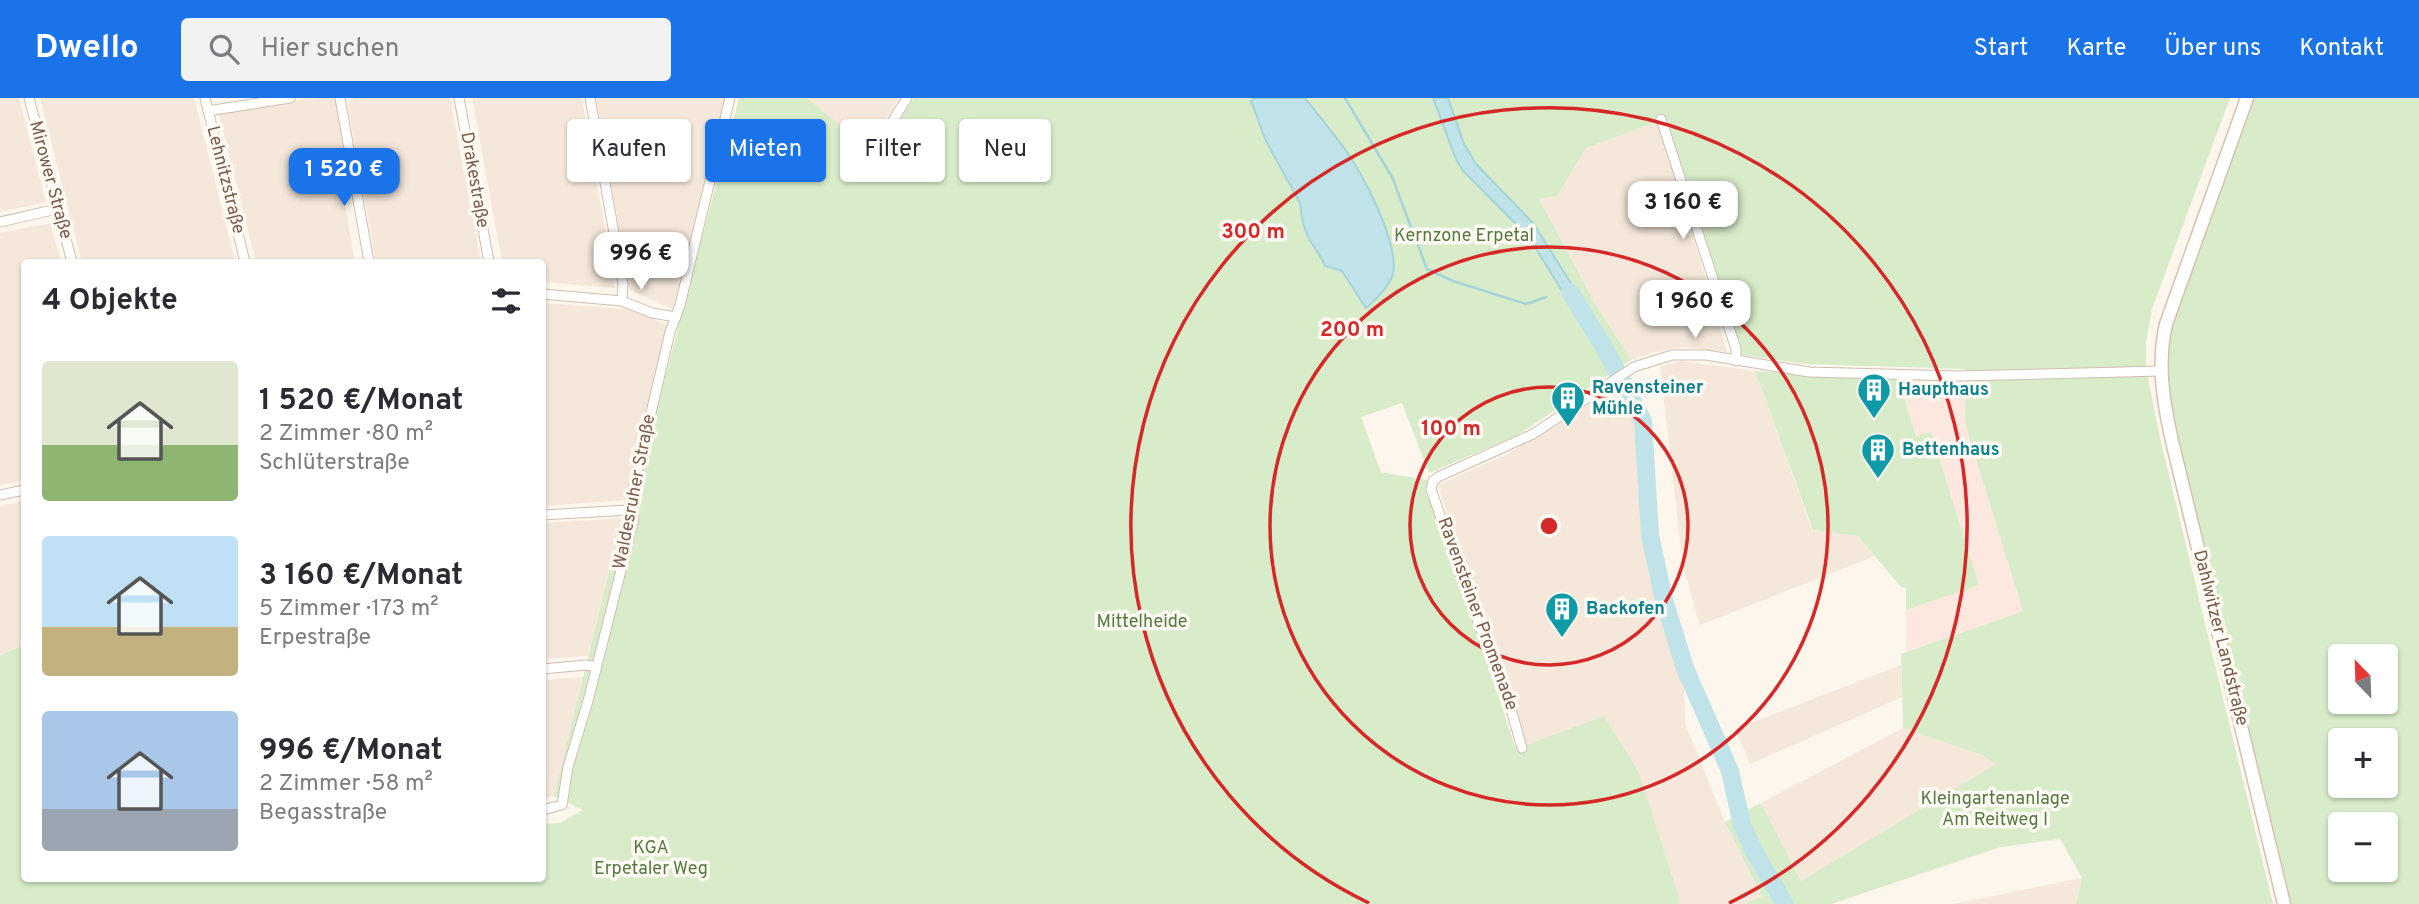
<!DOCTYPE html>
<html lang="de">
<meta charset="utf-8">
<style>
body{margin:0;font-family:Overpass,sans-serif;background:#f2f2f3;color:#2b2b33;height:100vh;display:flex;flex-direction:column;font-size:26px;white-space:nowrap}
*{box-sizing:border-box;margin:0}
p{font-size:23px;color:#7c7c81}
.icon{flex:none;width:38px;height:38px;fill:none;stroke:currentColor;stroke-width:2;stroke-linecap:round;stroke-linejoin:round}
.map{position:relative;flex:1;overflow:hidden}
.panel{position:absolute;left:21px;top:161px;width:525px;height:623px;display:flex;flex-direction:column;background:#fff;border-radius:7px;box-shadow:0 2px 5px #0004}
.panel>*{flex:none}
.hud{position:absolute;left:567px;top:21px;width:665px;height:63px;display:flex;gap:14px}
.needle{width:46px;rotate:337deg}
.buttons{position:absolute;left:2328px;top:546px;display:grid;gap:14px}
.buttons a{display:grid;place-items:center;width:70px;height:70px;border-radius:7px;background:#fff;box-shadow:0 2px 5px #0004;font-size:35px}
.price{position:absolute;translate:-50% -60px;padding:0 16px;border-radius:14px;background:#fff;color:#222;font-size:23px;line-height:46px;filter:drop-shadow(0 2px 4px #0008)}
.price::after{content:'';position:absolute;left:50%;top:42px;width:21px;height:16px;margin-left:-10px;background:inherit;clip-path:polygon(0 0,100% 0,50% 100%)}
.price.active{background:#1a73e8;color:#fff}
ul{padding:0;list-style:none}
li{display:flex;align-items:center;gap:21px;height:175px;padding:0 21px}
li span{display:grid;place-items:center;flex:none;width:196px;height:140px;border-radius:7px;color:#555}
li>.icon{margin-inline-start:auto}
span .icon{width:84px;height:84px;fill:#fffc;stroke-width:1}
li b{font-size:30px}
h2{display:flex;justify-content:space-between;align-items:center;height:84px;padding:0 21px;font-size:30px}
.chip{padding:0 24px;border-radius:7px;background:#fff;box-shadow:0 2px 5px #0004;font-size:24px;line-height:63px}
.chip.active{background:#1a73e8;color:#fff}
header{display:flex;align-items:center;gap:42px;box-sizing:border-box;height:98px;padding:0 35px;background:#1a73e8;color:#fff}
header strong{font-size:33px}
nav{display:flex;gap:38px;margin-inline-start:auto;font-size:24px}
.search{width:490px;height:63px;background:#f2f2f3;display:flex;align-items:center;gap:18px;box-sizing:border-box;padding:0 24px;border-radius:7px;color:#7c7c81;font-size:26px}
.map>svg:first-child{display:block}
.residential{fill:#f5e8da}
.commercial{fill:#fde8e0}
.green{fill:#d8ecc9;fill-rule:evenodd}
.water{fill:#bfe3e8;stroke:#a5d3da;stroke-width:2}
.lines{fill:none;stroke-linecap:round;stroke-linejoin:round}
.stream{stroke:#a5d3da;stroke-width:2.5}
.river{stroke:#bfe3e8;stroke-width:18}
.street-casing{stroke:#d1beb0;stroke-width:11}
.secondary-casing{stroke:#d6c0b0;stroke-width:15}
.street{stroke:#fff;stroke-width:9}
.secondary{stroke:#fff;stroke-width:12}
.ring{fill:none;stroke:#d62828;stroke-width:3.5}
.labels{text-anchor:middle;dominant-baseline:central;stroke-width:7;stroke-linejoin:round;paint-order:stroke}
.street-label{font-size:18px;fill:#7a5c4d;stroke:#fffaf3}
.park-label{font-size:18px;fill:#537a41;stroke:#fffaf3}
.culture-label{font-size:18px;font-weight:bold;fill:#0d838f;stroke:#fffaf3;text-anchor:start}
.centre{fill:#d62828;stroke:#fffaf3;stroke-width:3.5}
.ring-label{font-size:21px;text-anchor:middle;font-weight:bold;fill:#d62828;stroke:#fffaf3;stroke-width:7;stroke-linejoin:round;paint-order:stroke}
</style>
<header>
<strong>Dwello</strong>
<div class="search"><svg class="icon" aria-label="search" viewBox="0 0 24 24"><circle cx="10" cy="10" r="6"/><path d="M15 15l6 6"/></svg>Hier suchen</div>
<nav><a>Start</a><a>Karte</a><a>Über uns</a><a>Kontakt</a></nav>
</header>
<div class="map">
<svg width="2419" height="806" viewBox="0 0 2419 806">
<rect width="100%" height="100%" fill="#fdf6ec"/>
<!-- residential -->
<g class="residential">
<path d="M0,0H19L46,104L0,114Z"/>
<path d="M40,0H194L235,164H82Z"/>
<path d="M316,0H336L346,53L336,55L355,164H256L218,13Z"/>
<path d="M353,0H450L481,164H376L348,7Z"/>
<path d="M472,0H582L615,190L543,184L542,164H502Z"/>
<path d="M596,0H726L673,211L630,192Z"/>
<path d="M807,0H899L871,45L831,24Z"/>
<path d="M1659,23L1727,254L1683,249L1655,254L1631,262L1594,204L1538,101L1557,98L1586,50Z"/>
<path d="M50,125L61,164H24V382L0,387V135Z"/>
<path d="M543,205L621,211L622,207L669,228L626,402L543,408Z"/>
<path d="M1682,263L1755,273L1812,432L1858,438L1875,458L1700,527L1683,468L1660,268Z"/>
<path d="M1617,284L1637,324L1643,432L1664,522L1684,583L1685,625L1725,724L1762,799L1742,806H1681L1664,756L1524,649L1438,387L1510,355Z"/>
<path d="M24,403V547L0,557V408Z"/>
<path d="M622,420L588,558L543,561V425Z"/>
<path d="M1901,567L1902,599L1750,666L1735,631Z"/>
<path d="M583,579L554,698L543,699V582Z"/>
<path d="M1903,630L1982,657L1996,666L1801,784L1761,705Z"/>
<path d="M2082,780L2076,806H1953Z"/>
</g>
<!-- commercial -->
<path class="commercial" d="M1898,280L1965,283V326L2023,513L1906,554V512L1978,487L1931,334L1917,339Z"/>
<!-- green -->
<g class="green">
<path d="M739,0H807L877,58L914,0H1254L1251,4L1266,43L1301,105C1301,118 1304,133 1311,144C1316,153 1321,157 1325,168L1342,173L1366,210L1392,151L1377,109L1354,64L1305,0H2230L2152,211L2146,245V270L2160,340L2273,806H2076L2082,780L2060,741L2001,749L1831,806H1742L1762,799L1725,724L1761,705L1801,783L1996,666L1982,657L1903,630L1901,556L2023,513L1965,326V271L1804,266L1737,256L1662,22L1586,50L1557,98L1539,101L1594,204L1631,262L1516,338L1429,375L1402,305L1361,319L1381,374L1427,382L1516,651L1604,618L1639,675L1681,806H0V557L24,547V780H542L543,726L560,725L583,712L554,698L628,396L649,340Z"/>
<path d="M2252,0H2419V806H2288L2175,334C2167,293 2163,271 2172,230ZM2340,558H2385V604H2340ZM2340,642H2385V688H2340ZM2340,726H2385V772H2340Z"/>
<path d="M1755,273L1898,280L1916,338L1931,334L1979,487L1906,512V490L1901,489L1858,438L1813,432Z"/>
</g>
<!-- water -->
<g class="water">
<path d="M1254,0H1305C1321,21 1340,42 1354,65C1369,89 1399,148 1393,176C1390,188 1375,202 1366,210L1342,173L1325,168C1321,157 1316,153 1311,144C1304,133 1301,118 1300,105L1266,43L1251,3Z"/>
<path d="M1433,0H1448L1464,46L1476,66L1533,125L1586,209L1579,213L1570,206L1529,139L1463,73L1456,61Z"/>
</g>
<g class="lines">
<!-- stream -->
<path class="stream" d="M1345,0L1392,79L1427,171L1453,183L1526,206L1546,199"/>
<!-- river -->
<path class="river" d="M1570,194L1604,249L1643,323L1650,437L1664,502L1685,570L1730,673L1742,727L1756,757L1785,806"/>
<!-- street casing -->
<g class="street-casing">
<g id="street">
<path d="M29,0L72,164"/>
<path d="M205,0L245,164"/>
<path d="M340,0L369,164"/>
<path d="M459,0L489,164"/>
<path d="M590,0L623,186L622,203"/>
<path d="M208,13L290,0"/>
<path d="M1661,21L1736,251V263"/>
<path d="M880,43L907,0"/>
<path d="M0,124L57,111"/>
<path d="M542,196L622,203L652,215L676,219"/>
<path d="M0,397L24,392"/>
<path d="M542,417L629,412"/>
<path d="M542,571L586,567L596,569"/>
<path d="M1522,650L1507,597L1469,501L1431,391L1433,383L1440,378L1533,336L1634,269L1672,257H1706L1809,274L1958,278L2161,273"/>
<path d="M542,712L562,707L568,669L588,603L634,421L629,412L630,404L670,234L680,207L730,0"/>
</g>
</g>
<!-- secondary casing -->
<g class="secondary-casing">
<path id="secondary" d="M2247,0L2166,226C2157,266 2163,303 2172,343L2284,806"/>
</g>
<!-- street -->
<use href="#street" class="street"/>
<!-- secondary -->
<use href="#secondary" class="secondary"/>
</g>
<!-- distance rings -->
<g class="ring">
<circle cx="1549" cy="428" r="139"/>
<circle cx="1549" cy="428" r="279"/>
<path d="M1369 805A418 418 0 1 1 1729 805"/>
</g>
<!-- icons -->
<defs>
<g id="building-pin" transform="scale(1.75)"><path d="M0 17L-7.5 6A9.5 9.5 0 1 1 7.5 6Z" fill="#0f9aa8" stroke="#fffaf3"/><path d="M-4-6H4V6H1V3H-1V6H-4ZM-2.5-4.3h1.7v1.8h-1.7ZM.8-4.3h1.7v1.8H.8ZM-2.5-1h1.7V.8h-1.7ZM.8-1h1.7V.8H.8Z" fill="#fff"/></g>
</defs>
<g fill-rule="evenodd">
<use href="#building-pin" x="1874" y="292"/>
<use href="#building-pin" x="1568" y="300"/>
<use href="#building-pin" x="1878" y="352"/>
<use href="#building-pin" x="1562" y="511"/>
</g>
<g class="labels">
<!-- street labels -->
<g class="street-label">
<text transform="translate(50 82) rotate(75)">Mirower Straße</text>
<text transform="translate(225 82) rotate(76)">Lehnitzstraße</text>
<text transform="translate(474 82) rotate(80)">Drakestraße</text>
<text transform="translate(635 394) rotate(-79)">Waldesruher Straße</text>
<text transform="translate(1477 516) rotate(70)">Ravensteiner Promenade</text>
<text transform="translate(2220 540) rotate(76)">Dahlwitzer Landstraße</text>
</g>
<!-- park labels -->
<g class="park-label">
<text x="1464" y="138">Kernzone Erpetal</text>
<text x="1142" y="524">Mittelheide</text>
<text x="1995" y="701">Kleingartenanlage<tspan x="1995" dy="21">Am Reitweg I</tspan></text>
<text x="651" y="750">KGA<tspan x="651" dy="21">Erpetaler Weg</tspan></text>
</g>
<!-- culture labels -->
<g class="culture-label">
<text x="1592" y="290">Ravensteiner<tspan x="1592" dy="21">Mühle</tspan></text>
<text x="1898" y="292">Haupthaus</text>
<text x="1902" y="352">Bettenhaus</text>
<text x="1586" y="511">Backofen</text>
</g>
</g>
<circle cx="1549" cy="428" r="10" class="centre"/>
<g class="ring-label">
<text x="1253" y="140">300 m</text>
<text x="1352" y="238">200 m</text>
<text x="1451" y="337">100 m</text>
</g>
</svg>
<div class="buttons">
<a><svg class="needle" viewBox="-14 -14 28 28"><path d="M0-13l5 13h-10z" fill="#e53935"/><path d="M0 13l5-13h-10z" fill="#7c7c81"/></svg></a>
<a>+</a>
<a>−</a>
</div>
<b class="price active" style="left:344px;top:110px">1 520 €</b>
<b class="price" style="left:1683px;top:143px">3 160 €</b>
<b class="price" style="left:641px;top:194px">996 €</b>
<b class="price" style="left:1695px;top:242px">1 960 €</b>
<div class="hud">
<a class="chip">Kaufen</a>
<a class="chip active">Mieten</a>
<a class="chip">Filter</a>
<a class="chip">Neu</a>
</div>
<section class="panel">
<h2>4 Objekte<svg class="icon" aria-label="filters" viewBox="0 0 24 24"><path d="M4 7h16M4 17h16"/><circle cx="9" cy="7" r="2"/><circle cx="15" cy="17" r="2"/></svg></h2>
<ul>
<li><span style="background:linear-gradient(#dfe7d0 60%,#8fb573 0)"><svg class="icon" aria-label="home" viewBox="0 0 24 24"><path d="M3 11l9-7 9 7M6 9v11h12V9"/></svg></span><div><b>1 520 €/Monat</b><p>2 Zimmer · 80 m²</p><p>Schlüterstraße</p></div></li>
<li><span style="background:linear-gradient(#bfe0f5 65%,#c2b280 0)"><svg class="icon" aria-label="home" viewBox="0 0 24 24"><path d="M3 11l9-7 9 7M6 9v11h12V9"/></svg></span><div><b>3 160 €/Monat</b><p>5 Zimmer · 173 m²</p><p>Erpestraße</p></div></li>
<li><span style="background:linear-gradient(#a9c7e8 70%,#9aa5b1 0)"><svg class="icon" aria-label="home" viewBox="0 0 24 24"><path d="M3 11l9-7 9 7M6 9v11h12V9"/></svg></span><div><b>996 €/Monat</b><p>2 Zimmer · 58 m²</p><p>Begasstraße</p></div></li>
</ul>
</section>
</div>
